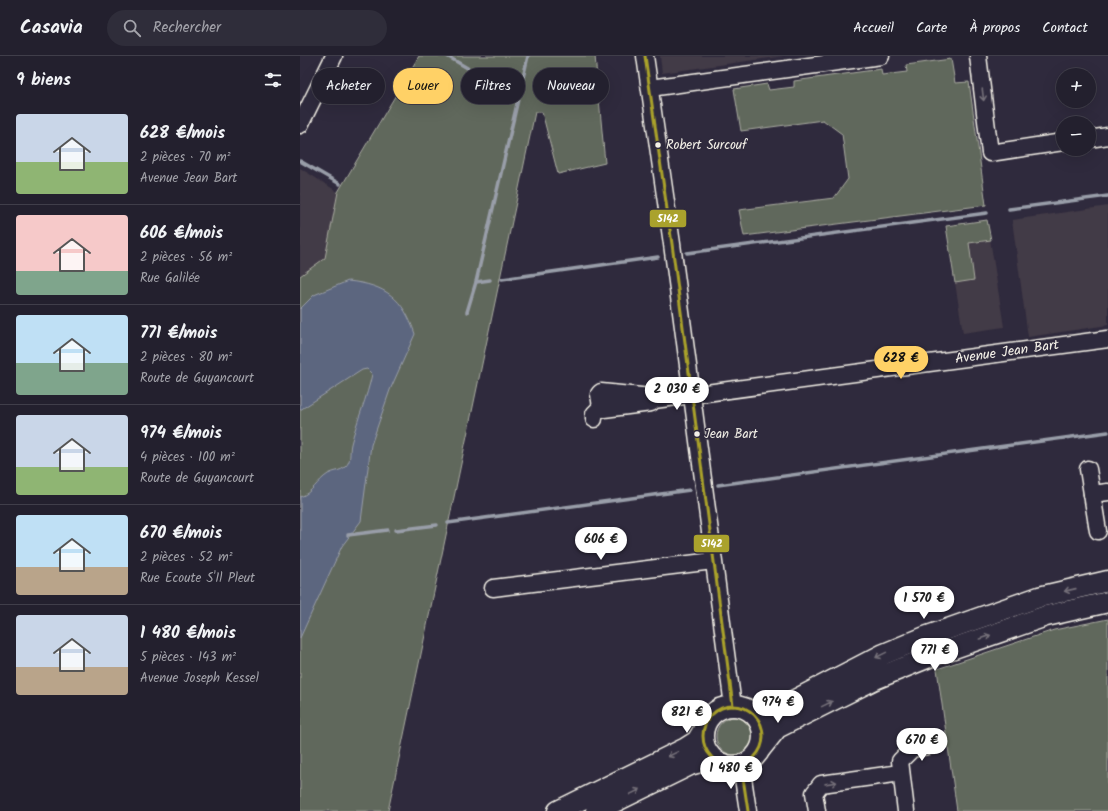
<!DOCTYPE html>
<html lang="fr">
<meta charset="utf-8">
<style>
body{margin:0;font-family:Kalam,sans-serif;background:#2f2d3a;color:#f1f3f6;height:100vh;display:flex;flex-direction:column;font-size:15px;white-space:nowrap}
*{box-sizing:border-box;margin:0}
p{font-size:13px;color:#a3a3aa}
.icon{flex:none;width:22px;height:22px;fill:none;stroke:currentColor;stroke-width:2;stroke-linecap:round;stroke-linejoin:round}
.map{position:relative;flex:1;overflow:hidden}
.details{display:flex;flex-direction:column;background:#23202e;width:300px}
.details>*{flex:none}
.banner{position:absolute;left:12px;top:12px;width:380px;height:36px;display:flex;gap:8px}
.controls{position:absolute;left:756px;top:12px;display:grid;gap:8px}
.controls a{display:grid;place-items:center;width:40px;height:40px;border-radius:50%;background:#23202e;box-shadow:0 4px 16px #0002,0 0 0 1px #403e4a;font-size:20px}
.price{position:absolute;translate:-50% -34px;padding:0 9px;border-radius:14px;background:#fff;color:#222;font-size:13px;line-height:26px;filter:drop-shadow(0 1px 2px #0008)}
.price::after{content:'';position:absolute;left:50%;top:24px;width:12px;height:9px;margin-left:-6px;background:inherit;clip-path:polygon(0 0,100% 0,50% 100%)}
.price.active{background:#ffd166;color:#111}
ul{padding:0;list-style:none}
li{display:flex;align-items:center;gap:12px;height:100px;padding:0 16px}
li+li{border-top:1px solid #403e4a}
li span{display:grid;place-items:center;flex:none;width:112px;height:80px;border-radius:4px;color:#555}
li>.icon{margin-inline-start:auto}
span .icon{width:48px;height:48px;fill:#fffc;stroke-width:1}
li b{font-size:17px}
h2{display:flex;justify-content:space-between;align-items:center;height:48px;padding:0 16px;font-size:17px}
.chip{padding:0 14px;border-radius:18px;background:#23202e;box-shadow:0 4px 16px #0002,0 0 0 1px #403e4a;font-size:14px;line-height:36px}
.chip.active{background:#ffd166;color:#111}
header{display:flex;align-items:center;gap:24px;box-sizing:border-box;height:56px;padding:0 20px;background:#23202e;border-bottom:1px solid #403e4a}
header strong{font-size:19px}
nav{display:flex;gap:22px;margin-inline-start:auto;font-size:14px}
.search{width:280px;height:36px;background:#2f2d3a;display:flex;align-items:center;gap:10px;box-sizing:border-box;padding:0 14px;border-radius:22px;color:#a3a3aa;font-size:15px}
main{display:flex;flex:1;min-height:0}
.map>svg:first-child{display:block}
.built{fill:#423a46}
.green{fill:#61685b;stroke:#aaaca2}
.water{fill:#5c667f;stroke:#999ea9}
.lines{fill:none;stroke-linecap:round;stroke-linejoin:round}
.stream{stroke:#999ea9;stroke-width:3.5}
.minor-casing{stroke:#f4f1e8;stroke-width:19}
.major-casing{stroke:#f4f1e8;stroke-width:23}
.minor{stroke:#2f2a3d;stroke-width:16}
.major{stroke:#2f2a3d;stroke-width:20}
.bus-1-casing{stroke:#2f2a3d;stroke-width:6}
.bus-1{stroke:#aaa22c;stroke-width:3}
.oneway{stroke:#747079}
.bus-dot{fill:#f4f1e8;stroke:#2f2a3d;stroke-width:1.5}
.labels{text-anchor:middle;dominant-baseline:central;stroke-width:3;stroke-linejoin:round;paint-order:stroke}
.bus-label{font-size:13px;fill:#f4f1e8;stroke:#2f2a3d;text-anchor:start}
.street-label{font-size:14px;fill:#f4f1e8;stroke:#2f2a3d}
.line-badge{stroke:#2f2a3d;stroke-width:1.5}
.badge-label{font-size:11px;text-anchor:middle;font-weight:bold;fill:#fff}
</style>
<header>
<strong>Casavia</strong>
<div class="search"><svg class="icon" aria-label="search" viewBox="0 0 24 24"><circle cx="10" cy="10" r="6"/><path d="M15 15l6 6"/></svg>Rechercher</div>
<nav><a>Accueil</a><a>Carte</a><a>À propos</a><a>Contact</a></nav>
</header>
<main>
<section class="details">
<h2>9 biens<svg class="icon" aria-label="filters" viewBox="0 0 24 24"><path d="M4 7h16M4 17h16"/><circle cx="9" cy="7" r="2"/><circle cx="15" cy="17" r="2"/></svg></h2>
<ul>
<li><span style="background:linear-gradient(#c9d6e8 60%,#8fb573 0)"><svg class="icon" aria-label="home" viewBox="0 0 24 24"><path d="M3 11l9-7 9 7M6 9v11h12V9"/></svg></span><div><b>628 €/mois</b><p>2 pièces · 70 m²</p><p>Avenue Jean Bart</p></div></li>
<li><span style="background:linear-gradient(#f6c9c9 70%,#7fa58c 0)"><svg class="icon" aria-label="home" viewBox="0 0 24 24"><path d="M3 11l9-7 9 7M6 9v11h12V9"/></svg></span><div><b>606 €/mois</b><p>2 pièces · 56 m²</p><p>Rue Galilée</p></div></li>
<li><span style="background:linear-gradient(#bfe0f5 60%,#7fa58c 0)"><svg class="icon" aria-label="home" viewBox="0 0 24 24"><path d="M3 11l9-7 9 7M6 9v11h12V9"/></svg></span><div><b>771 €/mois</b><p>2 pièces · 80 m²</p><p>Route de Guyancourt</p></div></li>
<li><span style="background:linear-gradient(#c9d6e8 65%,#8fb573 0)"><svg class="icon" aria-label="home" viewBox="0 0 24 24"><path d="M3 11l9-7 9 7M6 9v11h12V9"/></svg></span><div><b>974 €/mois</b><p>4 pièces · 100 m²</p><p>Route de Guyancourt</p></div></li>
<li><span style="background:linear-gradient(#bfe0f5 65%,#b9a48a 0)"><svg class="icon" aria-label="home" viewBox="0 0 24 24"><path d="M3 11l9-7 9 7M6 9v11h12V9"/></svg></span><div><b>670 €/mois</b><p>2 pièces · 52 m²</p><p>Rue Ecoute S'Il Pleut</p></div></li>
<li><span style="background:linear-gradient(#c9d6e8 65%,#b9a48a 0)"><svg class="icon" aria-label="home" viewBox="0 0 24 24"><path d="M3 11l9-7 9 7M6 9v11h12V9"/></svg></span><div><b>1 480 €/mois</b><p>5 pièces · 143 m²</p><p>Avenue Joseph Kessel</p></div></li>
</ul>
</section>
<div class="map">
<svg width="808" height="755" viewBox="0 0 808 755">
<rect width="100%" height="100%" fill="#2f2a3d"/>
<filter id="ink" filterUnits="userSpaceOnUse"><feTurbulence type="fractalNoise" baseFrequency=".025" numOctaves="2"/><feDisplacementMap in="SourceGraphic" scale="8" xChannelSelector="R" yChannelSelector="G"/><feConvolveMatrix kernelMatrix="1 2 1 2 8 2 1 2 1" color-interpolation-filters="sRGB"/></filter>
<g filter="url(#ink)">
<!-- built -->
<g class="built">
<path d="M360,0H484L362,17Z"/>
<path d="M0,112L38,136L25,202L0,220Z"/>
<path d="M808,150V269L728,281L712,164Z"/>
<path d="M687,164L704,271L663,277L646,170Z"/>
</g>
<!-- green -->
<g class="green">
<path d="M119,0H295L305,107L258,118L242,56H235L88,755H0V220L25,202L38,136Z"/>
<path d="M651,3L655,27L669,26L686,149L444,180L439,154L534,142L548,123L542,78L523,64L441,75L434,33L467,28L469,34L494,31V25L581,13L582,19L607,16L606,9Z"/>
<path d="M687,164L691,184L669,187L674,224L655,227L646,170Z"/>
<path d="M808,563V755H657L637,613L754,574Z"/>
<circle cx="435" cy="680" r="19"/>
</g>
<!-- water -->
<path class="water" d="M48,225C86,229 103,242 115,278L90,334L71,389L61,465L42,490L0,582V441C12,437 17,425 28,418C33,415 41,415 45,411C52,405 49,396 51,388C57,364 67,342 72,318L67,313L62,314L0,354V253L14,239Z"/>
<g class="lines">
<!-- stream -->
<g class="stream">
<path d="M147,0L203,33"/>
<path d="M212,38L218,42"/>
<path d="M0,105L40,128"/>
<path d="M709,153L808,140"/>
<path d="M387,197L687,157"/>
<path d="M202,223L358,201"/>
<path d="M176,226L190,224"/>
<path d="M167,256L176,226L228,0"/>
<path d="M418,429L808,376"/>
<path d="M148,467L390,434"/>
<path d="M96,474L137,469"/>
<path d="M48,479L88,474"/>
</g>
<!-- minor casing -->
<g class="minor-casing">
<g id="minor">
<path d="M345,0L372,188L433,650"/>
<path d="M678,0L690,97L763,86"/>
<path d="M350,32L581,0"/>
<path d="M0,69L34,0"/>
<path d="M789,83L808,80"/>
<path d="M354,344L351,347L304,353L301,351L299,338L301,336L351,341L354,344L808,283"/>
<path d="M294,363V358L301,351"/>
<path d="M788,413L798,475"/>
<path d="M792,438L808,436"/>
<path d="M193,532L413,505"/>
<path d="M441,709L448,755"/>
<path d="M517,755L514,737L521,728L601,717"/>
<path d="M606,755L600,705L612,693L634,689"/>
</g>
</g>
<!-- major casing -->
<g class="major-casing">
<g id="major">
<circle cx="433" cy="680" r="30"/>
<path d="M451,655L460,657H470L584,598L625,581L739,541L808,525"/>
<path d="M461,692L477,672L575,623L634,599L746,560L808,546"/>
<path d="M258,755L386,692L397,685L403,675"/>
<path d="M296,755L390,709L404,705L423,708"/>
</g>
</g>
<!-- minor -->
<use href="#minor" class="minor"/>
<!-- major -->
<use href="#major" class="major"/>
<!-- bus-1 casing -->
<g class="bus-1-casing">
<g id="bus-1">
<path d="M345,0L372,188L433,650"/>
<circle cx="433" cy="680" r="30"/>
<path d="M441,709L448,755"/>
</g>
</g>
<!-- bus-1 -->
<use href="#bus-1" class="bus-1"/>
</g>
<!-- one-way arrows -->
<defs><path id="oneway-shaft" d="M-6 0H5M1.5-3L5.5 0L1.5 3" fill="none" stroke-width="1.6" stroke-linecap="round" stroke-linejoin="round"/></defs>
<g class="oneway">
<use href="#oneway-shaft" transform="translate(683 39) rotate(83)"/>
<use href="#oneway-shaft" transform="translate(770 534) rotate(167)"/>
<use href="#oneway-shaft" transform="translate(685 581) rotate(-19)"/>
<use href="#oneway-shaft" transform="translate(581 599) rotate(154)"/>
<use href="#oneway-shaft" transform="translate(527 648) rotate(-26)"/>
<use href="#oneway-shaft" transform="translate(373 698) rotate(154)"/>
<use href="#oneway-shaft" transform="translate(531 727) rotate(-8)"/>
<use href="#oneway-shaft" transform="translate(335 736) rotate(-26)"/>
</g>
</g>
<!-- markers -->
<g class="bus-dot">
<circle cx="358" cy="89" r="3.5"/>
<circle cx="397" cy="378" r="3.5"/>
</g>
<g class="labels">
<!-- bus labels -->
<g class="bus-label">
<text x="366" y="89">Robert Surcouf</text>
<text x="404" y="378">Jean Bart</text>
</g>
<!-- street labels -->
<g class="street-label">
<text transform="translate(707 296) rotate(-8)">Avenue Jean Bart</text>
</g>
</g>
<g class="line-badge">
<rect x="349" y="153" width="38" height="19" rx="4" fill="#aaa22c"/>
<rect x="393" y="478" width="37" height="19" rx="4" fill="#aaa22c"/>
</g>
<g class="badge-label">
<text x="368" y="166">5142</text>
<text x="412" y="491">5142</text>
</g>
</svg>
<div class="controls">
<a>+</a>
<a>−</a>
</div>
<b class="price active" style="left:601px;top:324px">628 €</b>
<b class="price" style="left:377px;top:355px">2 030 €</b>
<b class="price" style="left:301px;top:505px">606 €</b>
<b class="price" style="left:624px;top:564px">1 570 €</b>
<b class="price" style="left:635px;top:616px">771 €</b>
<b class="price" style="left:478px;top:668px">974 €</b>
<b class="price" style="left:387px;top:678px">821 €</b>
<b class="price" style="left:622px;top:706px">670 €</b>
<b class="price" style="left:431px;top:734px">1 480 €</b>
<div class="banner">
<a class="chip">Acheter</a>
<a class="chip active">Louer</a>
<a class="chip">Filtres</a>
<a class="chip">Nouveau</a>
</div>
</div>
</main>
